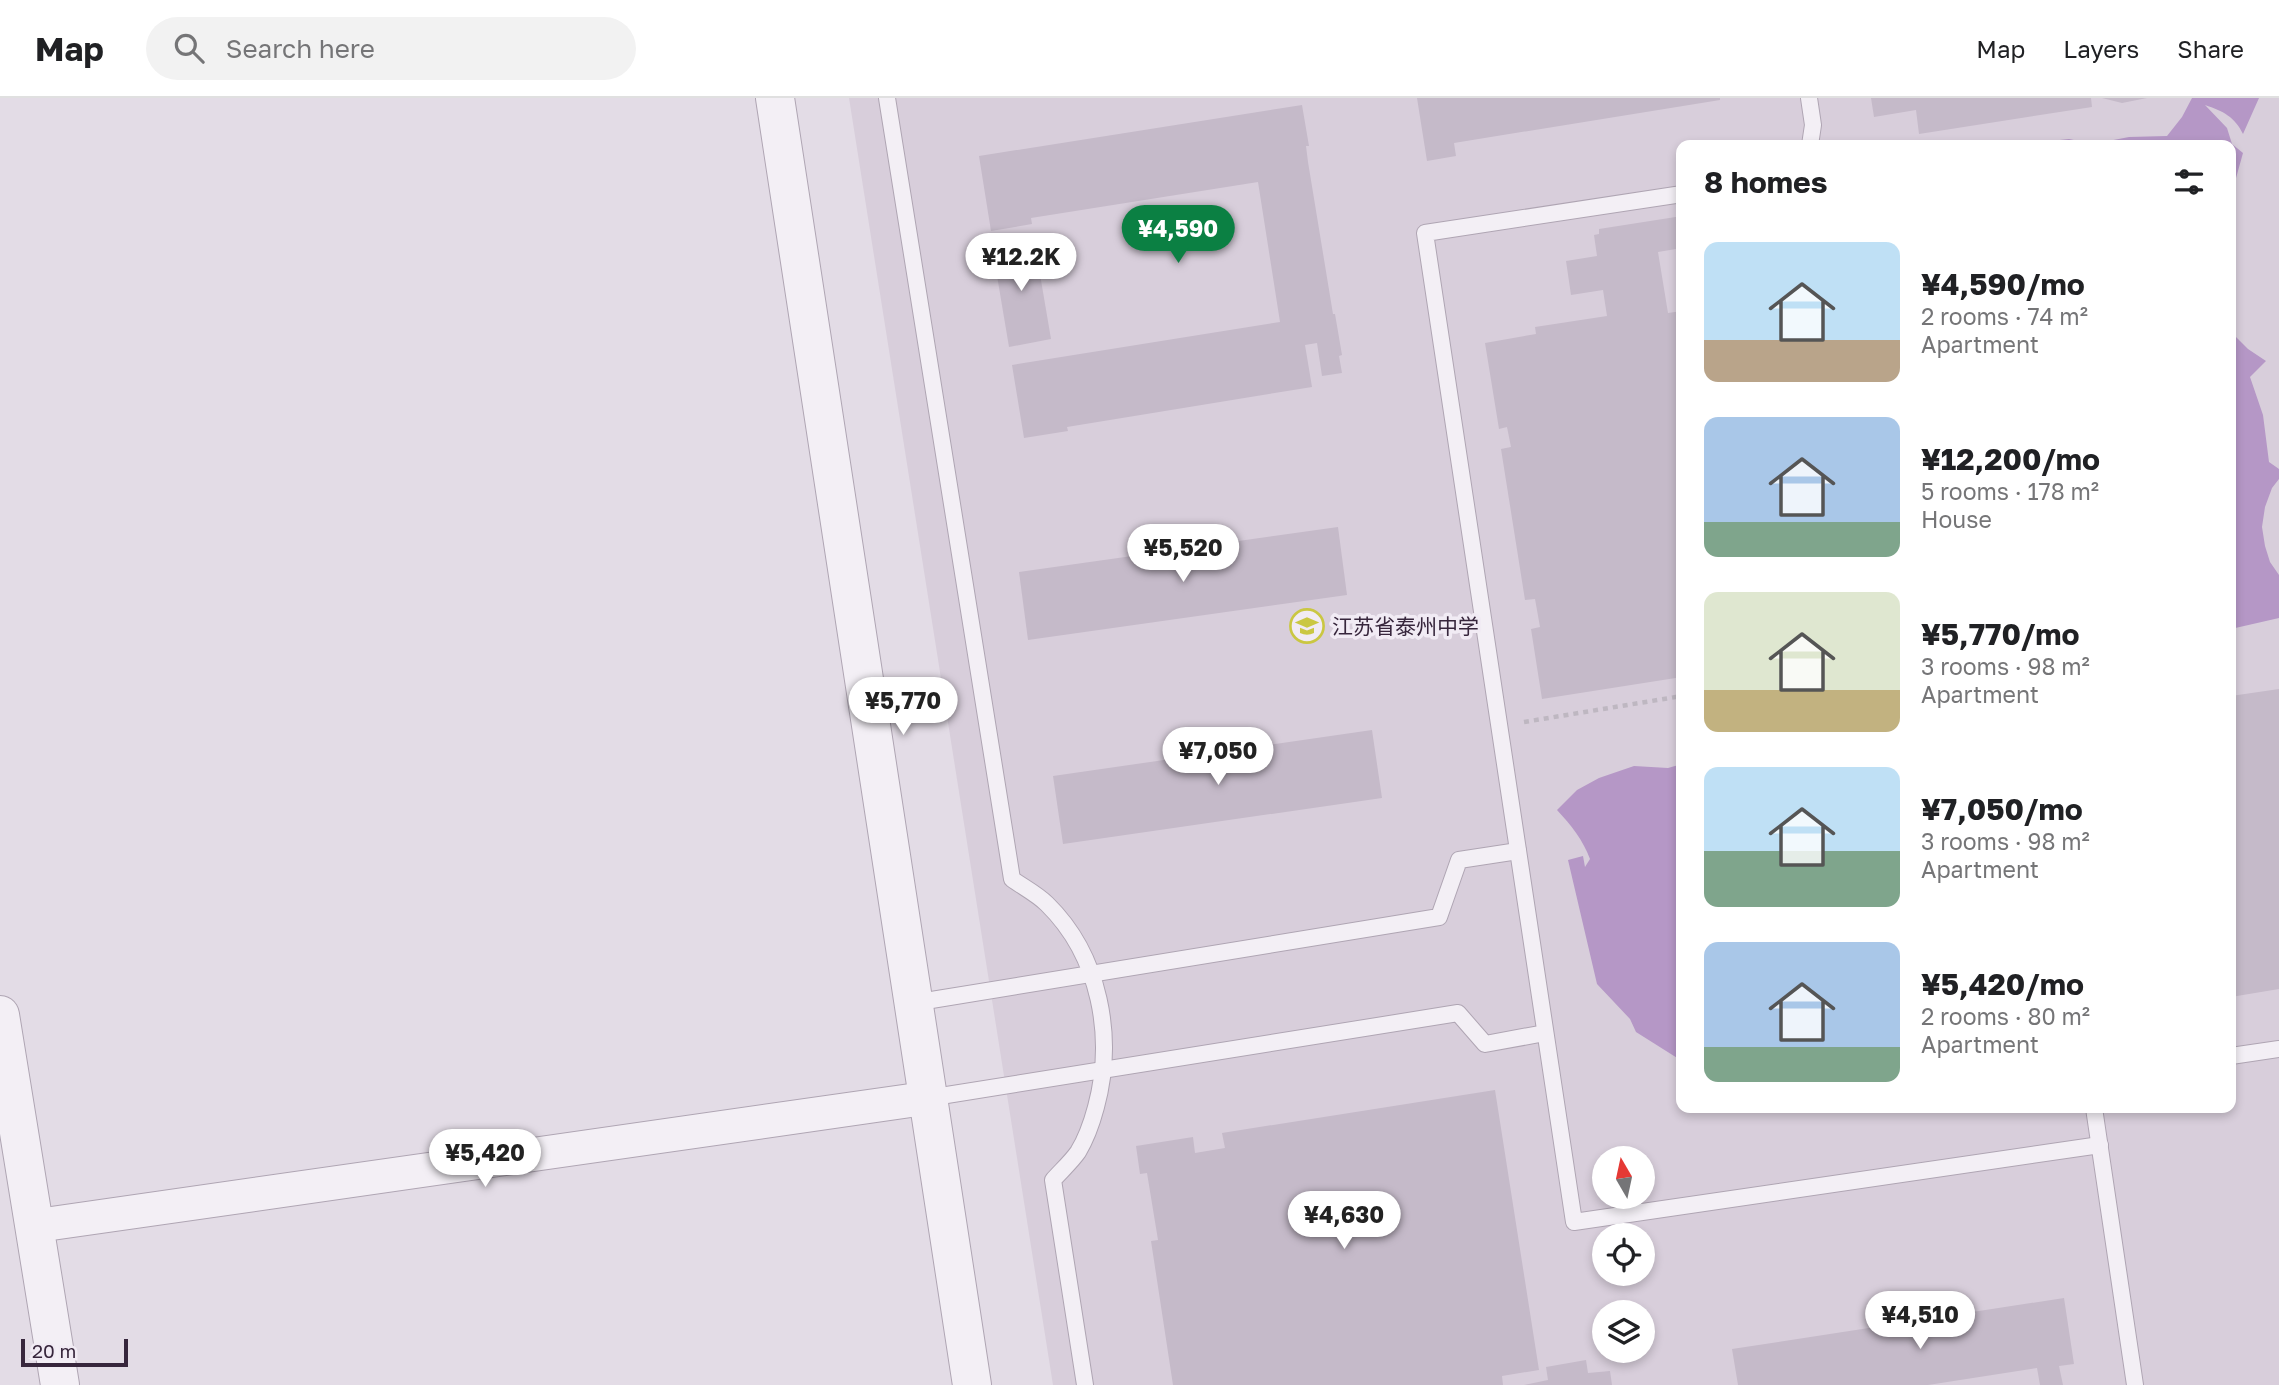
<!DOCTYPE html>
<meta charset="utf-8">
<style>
body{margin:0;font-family:"Golos Text","Noto Sans SC",sans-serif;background:#f2f2f2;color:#202124;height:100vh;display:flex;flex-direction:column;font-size:26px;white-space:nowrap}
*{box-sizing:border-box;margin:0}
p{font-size:23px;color:#757577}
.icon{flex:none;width:38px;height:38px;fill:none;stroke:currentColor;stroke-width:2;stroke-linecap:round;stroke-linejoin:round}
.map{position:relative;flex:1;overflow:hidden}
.details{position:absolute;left:1676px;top:42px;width:560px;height:973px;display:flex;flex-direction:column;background:#fff;border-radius:14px;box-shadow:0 4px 10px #0003}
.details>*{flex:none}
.needle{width:46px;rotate:351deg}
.fabs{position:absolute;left:1592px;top:1048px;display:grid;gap:14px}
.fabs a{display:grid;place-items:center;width:63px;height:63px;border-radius:50%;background:#fff;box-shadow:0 4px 10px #0003;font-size:35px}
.scale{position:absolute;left:21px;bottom:18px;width:107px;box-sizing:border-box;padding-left:7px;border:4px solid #37263c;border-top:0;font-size:19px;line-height:24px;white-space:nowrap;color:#37263c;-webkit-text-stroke:5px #f1ebf4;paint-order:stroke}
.price{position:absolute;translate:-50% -60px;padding:0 16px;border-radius:24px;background:#fff;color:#222;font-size:23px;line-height:46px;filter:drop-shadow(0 2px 4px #0008)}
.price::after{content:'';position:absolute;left:50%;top:42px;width:21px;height:16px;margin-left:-10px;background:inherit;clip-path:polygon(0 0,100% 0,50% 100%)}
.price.active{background:#0b8043;color:#fff}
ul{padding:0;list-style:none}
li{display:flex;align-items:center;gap:21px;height:175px;padding:0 28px}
li span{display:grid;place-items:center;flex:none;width:196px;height:140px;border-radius:14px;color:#555}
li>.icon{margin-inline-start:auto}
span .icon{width:84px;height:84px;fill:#fffc;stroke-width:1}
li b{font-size:30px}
h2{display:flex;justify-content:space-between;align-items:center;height:84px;padding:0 28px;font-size:30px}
header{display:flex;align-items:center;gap:42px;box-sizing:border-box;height:98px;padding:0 35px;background:#fff;border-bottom:2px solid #e0e0e0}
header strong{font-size:33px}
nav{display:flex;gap:38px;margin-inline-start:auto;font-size:24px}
.search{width:490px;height:63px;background:#f2f2f2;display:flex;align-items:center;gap:18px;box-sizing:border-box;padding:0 24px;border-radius:38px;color:#757577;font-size:26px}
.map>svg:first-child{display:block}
.built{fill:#d8cedb;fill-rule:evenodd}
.water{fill:#b597c6}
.building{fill:#c5bac9}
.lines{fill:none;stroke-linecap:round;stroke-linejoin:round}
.service-casing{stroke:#afa5b3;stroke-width:18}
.minor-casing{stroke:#afa5b3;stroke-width:35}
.tertiary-casing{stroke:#afa5b3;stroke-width:40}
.path{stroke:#beb7c1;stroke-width:4.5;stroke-dasharray:5 5;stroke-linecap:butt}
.service{stroke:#f3eff5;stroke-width:16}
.minor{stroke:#f3eff5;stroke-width:33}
.tertiary{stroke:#f3eff5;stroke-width:38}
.labels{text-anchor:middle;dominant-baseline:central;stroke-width:7;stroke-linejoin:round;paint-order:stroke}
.poi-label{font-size:21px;fill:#37263c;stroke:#f1ebf4;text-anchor:start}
</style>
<header>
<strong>Map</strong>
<div class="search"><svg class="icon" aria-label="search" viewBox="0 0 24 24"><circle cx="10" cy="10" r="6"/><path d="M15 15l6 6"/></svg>Search here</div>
<nav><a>Map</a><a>Layers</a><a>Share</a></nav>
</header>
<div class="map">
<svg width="2279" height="1287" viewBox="0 0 2279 1287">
<rect width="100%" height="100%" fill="#e3dce6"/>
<!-- built -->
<path class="built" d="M849,0H2279V1287H1053ZM1682,47H2231V1010H1682ZM1605,1060H1643V1099H1605ZM1605,1138H1643V1176H1605ZM1605,1214H1643V1253H1605Z"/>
<!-- water -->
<g class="water">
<path d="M2192,0H2259L2243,36C2235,19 2223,13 2205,7L2227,30L2232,46L2243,55L2231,98V47H2014L2069,41L2093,46L2129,39L2167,38L2182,19Z"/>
<path d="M2231,234L2248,251L2266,263L2250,279L2263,317L2269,364L2279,371V381L2272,390L2265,409L2262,429L2265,448L2270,464L2279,477V520L2231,531Z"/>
<path d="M1682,666V963L1636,934L1630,921L1597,886L1568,762L1583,758L1585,769L1590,761C1583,742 1571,727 1557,712L1577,692L1599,680L1634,668L1668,670Z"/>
</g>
<!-- building -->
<g class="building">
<path d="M1417,0H1720V2L1454,45L1456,58L1427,63Z"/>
<path d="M1871,0H2091L2092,9L1919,36L1916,12L1874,19Z"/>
<path d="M2102,0H2147L2122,5Z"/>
<path d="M1302,7L1309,48H1306L1308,64L1333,216H1335L1342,257L1339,258L1342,275L1322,278L1317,245L1305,247L1312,289L1067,329L1068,333L1024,340L1012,267L1280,224L1258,84L1031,120L1032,126L991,133L979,58Z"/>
<path d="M1682,118V150L1658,154L1668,215L1682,213V579L1542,601L1531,531L1540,529L1535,501L1525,502L1501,351L1511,349L1507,329L1499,331L1485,245L1536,236L1535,229L1607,218L1603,192L1571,197L1566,163L1597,158L1594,137L1599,136V131Z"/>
<path d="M1034,141L1051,241L1009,249L992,148Z"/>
<path d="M1338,429L1347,497L1028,542L1019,474Z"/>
<path d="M2279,591V891L2231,899V598Z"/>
<path d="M1372,632L1382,700L1063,746L1053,678Z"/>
<path d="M1495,992L1539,1272L1502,1278L1503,1287H1173L1151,1143L1158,1142L1147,1075L1140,1076L1136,1048L1193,1039L1195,1055L1225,1050L1222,1035Z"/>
<path d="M2064,1200L2074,1266L2059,1268L2063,1287H2040L2037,1270L1928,1287H1738L1732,1251Z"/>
<path d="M1586,1262L1588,1275L1610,1273L1612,1287H1524L1548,1282L1546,1269Z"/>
</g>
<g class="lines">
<!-- service casing -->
<g class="service-casing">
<g id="service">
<path d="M887,0L1012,781C1023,789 1037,796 1047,806C1100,858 1115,939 1096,1009C1092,1024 1086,1041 1078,1054C1071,1064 1061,1073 1053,1082L1085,1287"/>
<path d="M1809,0L1813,27L1810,47"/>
<path d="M1682,96L1425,135L1574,1124L2100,1047"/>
<path d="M913,905L1439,819L1459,762L1518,753"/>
<path d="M2231,958L2279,951"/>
<path d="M928,1000L1458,915L1485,946L1545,935"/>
<path d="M2094,1010L2135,1287"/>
</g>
</g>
<!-- minor casing -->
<g class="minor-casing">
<path id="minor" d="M34,1128L928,1000"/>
</g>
<!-- tertiary casing -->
<g class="tertiary-casing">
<g id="tertiary">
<path d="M775,0L972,1287"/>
<path d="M0,917L60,1287"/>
</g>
</g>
<!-- path -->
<path class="path" d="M1524,624L1682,598"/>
<!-- service -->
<use href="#service" class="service"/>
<!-- minor -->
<use href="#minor" class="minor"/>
<!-- tertiary -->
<use href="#tertiary" class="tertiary"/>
</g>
<!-- icons -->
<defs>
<g id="school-ring" transform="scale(1.75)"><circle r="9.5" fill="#f1ebf4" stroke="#cac742" stroke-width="1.5"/><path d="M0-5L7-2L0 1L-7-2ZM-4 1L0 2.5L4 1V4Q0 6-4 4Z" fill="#cac742"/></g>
</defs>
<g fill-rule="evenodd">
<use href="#school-ring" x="1307" y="528"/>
</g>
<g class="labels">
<!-- poi labels -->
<g class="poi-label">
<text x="1332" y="528">江苏省泰州中学</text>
</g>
</g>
</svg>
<div class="fabs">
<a><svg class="needle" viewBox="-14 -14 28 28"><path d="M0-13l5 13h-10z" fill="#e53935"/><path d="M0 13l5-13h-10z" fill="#757577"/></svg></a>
<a><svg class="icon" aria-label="locate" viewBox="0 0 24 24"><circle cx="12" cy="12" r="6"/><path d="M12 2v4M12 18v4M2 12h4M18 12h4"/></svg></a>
<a><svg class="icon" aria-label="layers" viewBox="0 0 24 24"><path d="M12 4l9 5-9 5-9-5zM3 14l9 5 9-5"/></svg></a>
</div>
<div class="scale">20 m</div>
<b class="price active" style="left:1178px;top:167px">¥4,590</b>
<b class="price" style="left:1021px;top:195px">¥12.2K</b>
<b class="price" style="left:1183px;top:486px">¥5,520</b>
<b class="price" style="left:903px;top:639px">¥5,770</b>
<b class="price" style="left:1218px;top:689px">¥7,050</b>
<b class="price" style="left:485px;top:1091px">¥5,420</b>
<b class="price" style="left:1344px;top:1153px">¥4,630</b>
<b class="price" style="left:1920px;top:1253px">¥4,510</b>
<section class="details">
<h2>8 homes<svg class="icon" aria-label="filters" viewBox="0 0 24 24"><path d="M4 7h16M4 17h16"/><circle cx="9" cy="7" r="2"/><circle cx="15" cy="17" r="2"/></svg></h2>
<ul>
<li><span style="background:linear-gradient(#bfe0f5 70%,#b9a48a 0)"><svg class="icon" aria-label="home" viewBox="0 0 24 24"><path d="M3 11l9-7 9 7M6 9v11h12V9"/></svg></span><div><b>¥4,590/mo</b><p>2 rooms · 74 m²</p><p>Apartment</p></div></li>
<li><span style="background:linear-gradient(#a9c7e8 75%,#7fa58c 0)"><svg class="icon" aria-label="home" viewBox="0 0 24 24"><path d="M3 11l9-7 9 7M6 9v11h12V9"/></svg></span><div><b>¥12,200/mo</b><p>5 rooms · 178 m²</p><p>House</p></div></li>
<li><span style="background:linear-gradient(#dfe7d0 70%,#c2b280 0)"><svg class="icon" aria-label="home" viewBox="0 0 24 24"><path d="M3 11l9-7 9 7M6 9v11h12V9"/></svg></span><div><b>¥5,770/mo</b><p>3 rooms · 98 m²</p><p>Apartment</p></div></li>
<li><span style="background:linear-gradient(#bfe0f5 60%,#7fa58c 0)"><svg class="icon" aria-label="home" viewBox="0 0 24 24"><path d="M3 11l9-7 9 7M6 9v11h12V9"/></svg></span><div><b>¥7,050/mo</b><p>3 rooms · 98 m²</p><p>Apartment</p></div></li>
<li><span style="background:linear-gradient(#a9c7e8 75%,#7fa58c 0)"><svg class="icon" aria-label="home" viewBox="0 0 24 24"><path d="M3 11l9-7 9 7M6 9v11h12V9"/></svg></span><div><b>¥5,420/mo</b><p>2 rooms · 80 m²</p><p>Apartment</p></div></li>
</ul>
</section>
</div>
